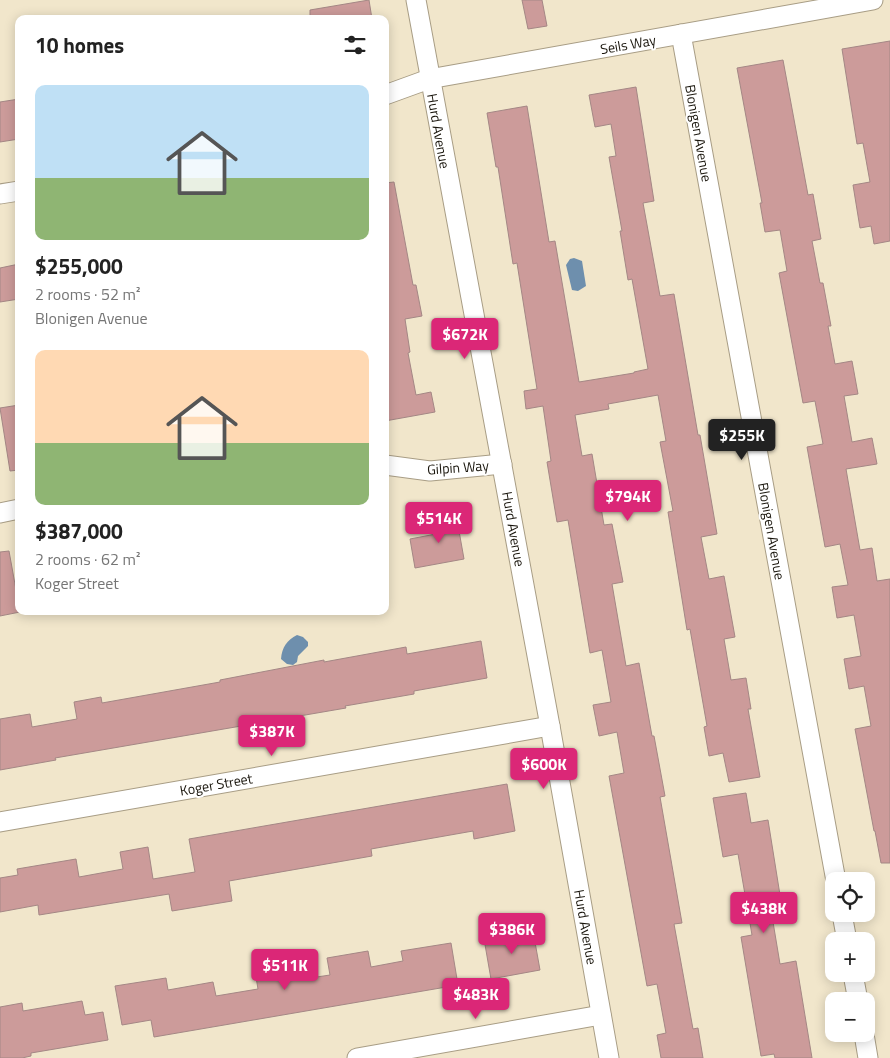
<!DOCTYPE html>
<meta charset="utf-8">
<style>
body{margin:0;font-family:"Titillium Web",sans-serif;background:#f6f6f6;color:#222;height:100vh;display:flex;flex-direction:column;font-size:19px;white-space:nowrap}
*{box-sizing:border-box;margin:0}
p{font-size:16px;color:#767676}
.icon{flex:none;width:28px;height:28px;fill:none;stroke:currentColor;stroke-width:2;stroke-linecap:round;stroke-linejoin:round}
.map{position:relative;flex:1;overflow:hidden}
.sheet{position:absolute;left:15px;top:15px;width:374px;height:600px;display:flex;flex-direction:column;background:#fff;border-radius:10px;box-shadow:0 2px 12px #0003}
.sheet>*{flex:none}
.buttons{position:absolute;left:825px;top:872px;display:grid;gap:10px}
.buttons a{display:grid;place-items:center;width:50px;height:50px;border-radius:10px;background:#fff;box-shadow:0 2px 12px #0003;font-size:25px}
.price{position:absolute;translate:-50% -42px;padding:0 11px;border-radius:5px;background:#db2777;color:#fff;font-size:16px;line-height:32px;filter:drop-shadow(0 1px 2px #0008)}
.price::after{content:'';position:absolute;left:50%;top:30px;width:15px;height:11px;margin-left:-8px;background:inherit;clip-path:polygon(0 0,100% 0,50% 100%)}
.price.selected{background:#222;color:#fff}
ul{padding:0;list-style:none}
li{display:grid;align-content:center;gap:10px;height:265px;padding:0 20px}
li span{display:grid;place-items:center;height:155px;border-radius:10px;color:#555}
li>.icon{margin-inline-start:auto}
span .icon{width:90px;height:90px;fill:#fffc;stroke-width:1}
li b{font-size:21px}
h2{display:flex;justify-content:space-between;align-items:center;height:60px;padding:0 20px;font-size:21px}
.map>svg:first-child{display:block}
.water{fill:#6e8fad}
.building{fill:#cc9b9a;stroke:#a48785}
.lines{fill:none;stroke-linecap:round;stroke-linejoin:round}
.street-casing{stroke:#a89d85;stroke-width:21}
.street{stroke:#fff;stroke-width:19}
.labels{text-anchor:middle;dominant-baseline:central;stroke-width:4;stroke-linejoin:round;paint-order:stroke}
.street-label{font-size:14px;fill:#18140b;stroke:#fff}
</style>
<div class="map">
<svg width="890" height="1058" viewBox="0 0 890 1058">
<rect width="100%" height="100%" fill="#f1e6cb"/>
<!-- water -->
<g class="water">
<path d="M574,258L582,261L586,286L578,291L572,290L566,265L570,259Z"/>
<path d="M297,635L303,637L308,642V646L298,656L297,662L293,665L287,664L281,659C282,647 287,640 297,635Z"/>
</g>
<!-- building -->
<g class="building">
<path d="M369,0L372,19H310V10Z"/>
<path d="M522,0H542L547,26L528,29Z"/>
<path d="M890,41V241L874,244L871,226L860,228L853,185L870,182L863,143L857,144L842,49Z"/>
<path d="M783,60L808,195L813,194L821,239L812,241L820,283H823L831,326H828L835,364L852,361L858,394L844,396L852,442L872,438L877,464L846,469L860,550L872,548L877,581L890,579V863H881L875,831H874L855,729L871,726L864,686L849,689L844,659L861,656L854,615L837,618L832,587L848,585L840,544L825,547L807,447L823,444L815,401L803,403L779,273L787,271L780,230L765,232L760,203H762L737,68Z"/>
<path d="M636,87L654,201L643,203L660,296L674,294L698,435H700L717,534L701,537L709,579L724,576L735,637L724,639L731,680L746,678L751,709H748L760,777L729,782L723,753L709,756L704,727L707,726L690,629L687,630L668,512L673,511L660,442L666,441L658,395L608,404L609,409L575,415L582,456L592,454L604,525L612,524L623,582L612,584L626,666L639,663L652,736H654L665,796L660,797L682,923L674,924L693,1029L698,1028L703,1058H661L657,1035L666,1033L657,984L647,986L609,776L624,773L617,732L599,736L593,705L611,702L602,650L590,653L568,520L557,522L547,462L551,461L543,406L526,409L524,391L537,389L517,263L513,264L498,167H496L487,113L527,106L549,242L555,241L579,382L634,373V372L648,369L632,279L628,280L620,231H622L609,157L616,156L611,124L595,127L589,95Z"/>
<path d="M19,99V139L0,142V102Z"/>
<path d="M394,182L413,285H416L422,316L405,319L410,352L408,353L416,395L431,392L435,412L385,421V183Z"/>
<path d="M19,264V299L0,302V268Z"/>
<path d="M19,405V470L10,471L0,408Z"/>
<path d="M456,514L464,559L415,568L410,539L436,534L433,518Z"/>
<path d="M9,551L20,612L0,616V552Z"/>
<path d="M481,641L487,678L414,691V694L345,706L346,708L55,758L56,760L0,770V719L30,714L32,727L77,719L74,702L101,697L102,703L220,682V680L324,660V662L406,647L407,654Z"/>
<path d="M507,784L515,831L474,839L473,831L371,849L372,856L229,881L232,901L172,911L169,894L39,915L38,905L0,912V878L18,875L17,869L76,859L79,877L123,869L120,852L148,847L153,879L195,872L189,839Z"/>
<path d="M746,793L751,823L768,820L784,920L773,922L780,964L796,961L812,1058H775L774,1054L761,1056L741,937L752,935L738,854L723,857L713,798Z"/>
<path d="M533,931L540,970L491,979L484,939Z"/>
<path d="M451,943L458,985L154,1037L151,1020L122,1025L115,986L166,978L168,990L213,982L216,996L258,989L255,971L294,965L297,980L330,975L327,958L368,951L371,967L403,961L401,951Z"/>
<path d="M82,1001L85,1015L103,1012L108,1040L31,1053V1056L22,1058H0V1007L22,1003L23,1011Z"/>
</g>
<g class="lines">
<!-- street casing -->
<g class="street-casing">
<g id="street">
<path d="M416,0L550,726L609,1058"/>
<path d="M681,34L836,881"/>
<path d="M385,95L429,79L873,0"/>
<path d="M0,194L19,191"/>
<path d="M385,465L430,471L502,464"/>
<path d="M0,513L19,509"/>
<path d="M0,822L550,726"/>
<path d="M842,914L847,941"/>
<path d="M853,974L858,1001"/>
<path d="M864,1034L868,1058"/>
<path d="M357,1058L601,1015"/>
</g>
</g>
<!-- street -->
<use href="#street" class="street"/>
</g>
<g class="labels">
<!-- street labels -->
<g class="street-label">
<text transform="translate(628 44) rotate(-10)">Seils Way</text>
<text transform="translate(439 131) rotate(80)">Hurd Avenue</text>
<text transform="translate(699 133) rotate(80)">Blonigen Avenue</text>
<text transform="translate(458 467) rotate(-4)">Gilpin Way</text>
<text transform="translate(514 529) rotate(80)">Hurd Avenue</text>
<text transform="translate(772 531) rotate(80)">Blonigen Avenue</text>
<text transform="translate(216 784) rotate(-10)">Koger Street</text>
<text transform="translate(586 927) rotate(80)">Hurd Avenue</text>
</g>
</g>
</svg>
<div class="buttons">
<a><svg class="icon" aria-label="locate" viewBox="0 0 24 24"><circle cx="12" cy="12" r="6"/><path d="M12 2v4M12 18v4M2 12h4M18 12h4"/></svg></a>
<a>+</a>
<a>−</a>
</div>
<b class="price" style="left:465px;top:360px">$672K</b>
<b class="price selected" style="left:742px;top:461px">$255K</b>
<b class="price" style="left:628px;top:522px">$794K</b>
<b class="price" style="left:439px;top:544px">$514K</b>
<b class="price" style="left:272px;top:757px">$387K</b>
<b class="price" style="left:544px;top:790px">$600K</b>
<b class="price" style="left:764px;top:934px">$438K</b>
<b class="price" style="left:512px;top:955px">$386K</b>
<b class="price" style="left:285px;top:991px">$511K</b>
<b class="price" style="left:476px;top:1020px">$483K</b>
<section class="sheet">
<h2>10 homes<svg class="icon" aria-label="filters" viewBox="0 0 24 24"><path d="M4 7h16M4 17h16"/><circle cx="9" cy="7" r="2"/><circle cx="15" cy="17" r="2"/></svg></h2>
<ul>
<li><span style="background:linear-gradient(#bfe0f5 60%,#8fb573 0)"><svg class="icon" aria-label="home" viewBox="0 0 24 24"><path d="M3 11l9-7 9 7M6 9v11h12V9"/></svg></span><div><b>$255,000</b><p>2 rooms · 52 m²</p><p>Blonigen Avenue</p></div></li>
<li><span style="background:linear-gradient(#ffd9b3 60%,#8fb573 0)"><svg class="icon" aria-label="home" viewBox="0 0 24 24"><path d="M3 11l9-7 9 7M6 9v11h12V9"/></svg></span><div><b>$387,000</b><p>2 rooms · 62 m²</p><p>Koger Street</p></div></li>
</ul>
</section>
</div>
